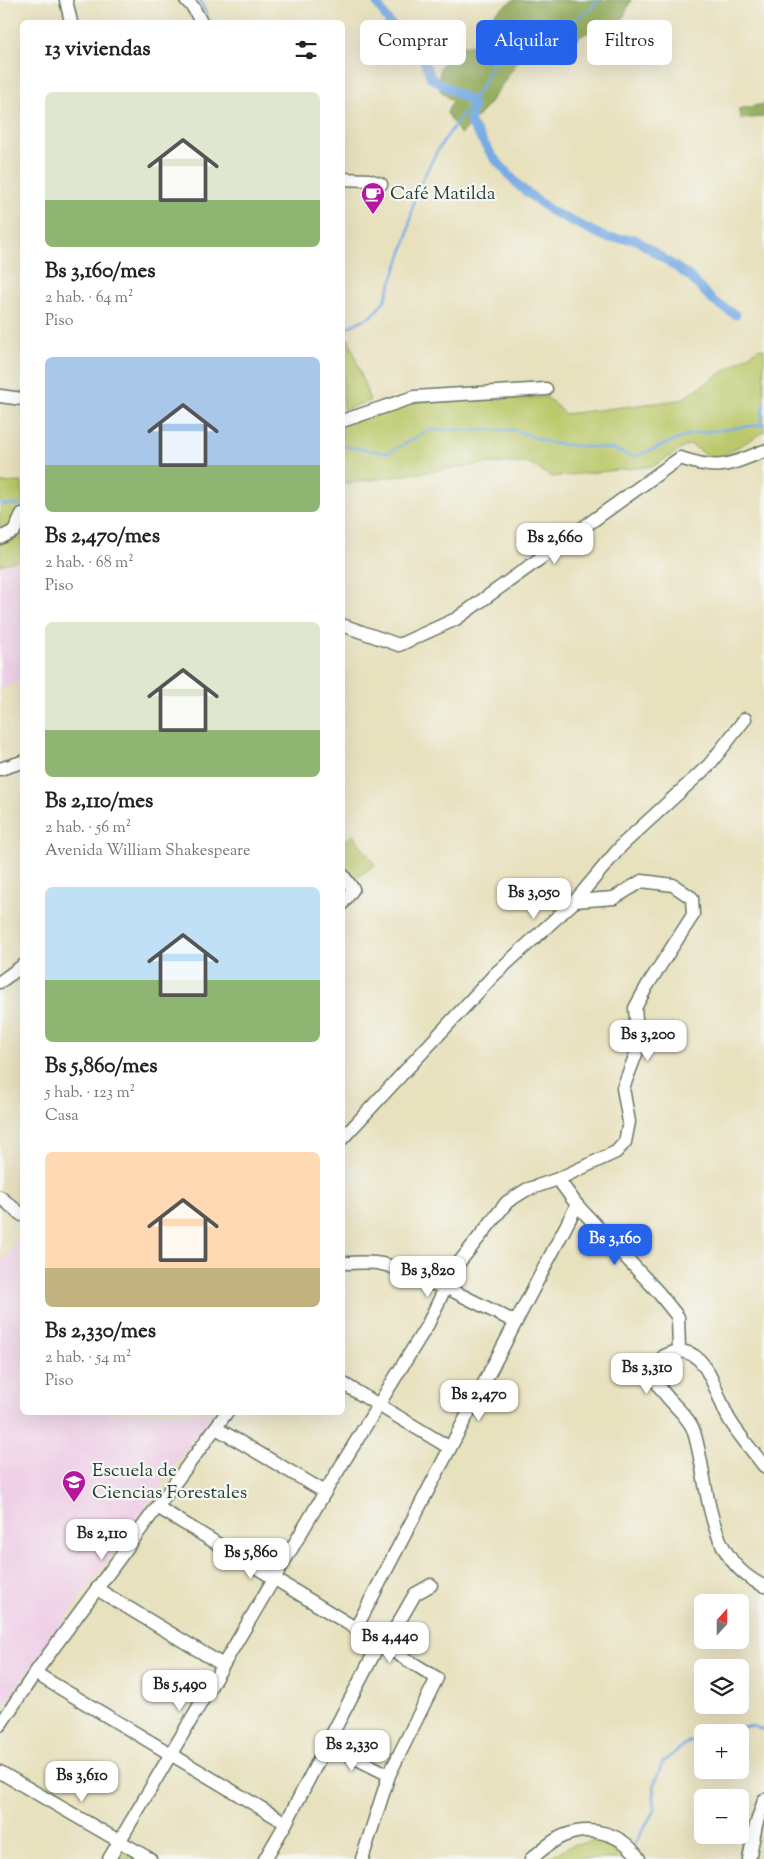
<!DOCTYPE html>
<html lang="es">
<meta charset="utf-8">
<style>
body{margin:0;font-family:"Sorts Mill Goudy",serif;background:#f6f6f6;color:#222;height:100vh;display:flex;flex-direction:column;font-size:19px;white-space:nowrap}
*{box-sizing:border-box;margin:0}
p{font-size:16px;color:#767676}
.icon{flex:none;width:28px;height:28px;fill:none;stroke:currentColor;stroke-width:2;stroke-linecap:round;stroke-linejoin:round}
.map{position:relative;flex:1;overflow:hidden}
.drawer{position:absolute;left:20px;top:20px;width:325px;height:1395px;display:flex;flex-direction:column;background:#fff;border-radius:8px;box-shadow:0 5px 20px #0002}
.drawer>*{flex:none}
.top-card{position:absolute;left:360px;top:20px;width:329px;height:45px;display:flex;gap:10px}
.needle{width:32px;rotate:21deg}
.controls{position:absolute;left:694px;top:1594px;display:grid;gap:10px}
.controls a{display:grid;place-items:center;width:55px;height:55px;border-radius:8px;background:#fff;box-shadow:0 5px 20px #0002;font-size:25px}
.price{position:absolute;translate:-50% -42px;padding:0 11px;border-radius:10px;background:#fff;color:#222;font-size:16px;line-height:32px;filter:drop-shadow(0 1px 2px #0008)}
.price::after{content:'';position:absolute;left:50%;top:30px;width:15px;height:11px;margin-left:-8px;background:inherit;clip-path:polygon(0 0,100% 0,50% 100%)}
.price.active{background:#2563eb;color:#fff}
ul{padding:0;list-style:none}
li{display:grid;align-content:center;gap:10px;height:265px;padding:0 25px}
li span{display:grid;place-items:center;height:155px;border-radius:8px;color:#555}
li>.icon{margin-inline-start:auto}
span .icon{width:90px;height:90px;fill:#fffc;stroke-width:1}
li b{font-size:21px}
h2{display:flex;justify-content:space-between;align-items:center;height:60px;padding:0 25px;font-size:21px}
.tag{padding:0 18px;border-radius:8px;background:#fff;box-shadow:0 5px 20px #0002;font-size:18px;line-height:45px}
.tag.active{background:#2563eb;color:#fff}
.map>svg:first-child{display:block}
.built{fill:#efd0e7}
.green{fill:#bbc96b;stroke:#6d8350}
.forest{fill:#94ad5f;stroke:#5a754a}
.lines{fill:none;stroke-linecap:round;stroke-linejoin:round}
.stream{stroke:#77abe4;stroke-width:2.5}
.canal{stroke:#77abe4;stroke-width:9}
.minor-casing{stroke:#657664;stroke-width:15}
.minor{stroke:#fff;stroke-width:12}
.labels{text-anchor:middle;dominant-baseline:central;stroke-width:4.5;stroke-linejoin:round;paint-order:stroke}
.poi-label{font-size:19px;fill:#1f3d34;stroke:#f6f6f2;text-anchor:start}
</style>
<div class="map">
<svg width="764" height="1859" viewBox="0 0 764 1859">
<rect width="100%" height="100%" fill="#f6f6f2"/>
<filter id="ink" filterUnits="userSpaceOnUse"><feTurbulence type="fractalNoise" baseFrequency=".02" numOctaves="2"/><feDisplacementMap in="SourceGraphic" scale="10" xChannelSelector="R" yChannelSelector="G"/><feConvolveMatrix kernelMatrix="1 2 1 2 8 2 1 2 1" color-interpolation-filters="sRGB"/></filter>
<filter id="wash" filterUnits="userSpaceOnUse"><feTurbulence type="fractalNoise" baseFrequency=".0096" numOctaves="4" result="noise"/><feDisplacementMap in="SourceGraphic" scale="20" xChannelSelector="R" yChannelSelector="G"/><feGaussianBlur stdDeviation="1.12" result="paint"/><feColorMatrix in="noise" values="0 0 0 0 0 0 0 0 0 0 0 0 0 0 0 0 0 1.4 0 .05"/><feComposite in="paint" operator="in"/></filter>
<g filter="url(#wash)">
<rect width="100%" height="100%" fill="#e8e1be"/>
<!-- built -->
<g class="built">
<path d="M18,560L22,582V679L0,690V565Z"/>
<path d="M22,1233V1412L212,1413L0,1711V1266Z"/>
</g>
<!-- green -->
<g class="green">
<path d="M349,339L370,401L343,410V341Z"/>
<path d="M760,348L764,349V432L715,460L690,444L653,466L552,477L529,463H490L343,484L342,425L412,402L547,397L565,414L680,400Z"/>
<path d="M22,482V559L0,565V483Z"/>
<path d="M353,835L375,865L354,880L343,864L342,843Z"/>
<path d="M599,1840L615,1845L629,1859H546L575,1844Z"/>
<path d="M122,1848L139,1859H115Z"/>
</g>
<!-- forest -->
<g class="forest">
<path d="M513,0H631L619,27C589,30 578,31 563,59L550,54H523L488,105L461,135L447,113L452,101L440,90C438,65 441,61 459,45H476L487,31L495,13Z"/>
<path d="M764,104V117L741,119L738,109Z"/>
</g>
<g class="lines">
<!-- stream -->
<g class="stream">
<path d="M200,0L210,22"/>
<path d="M342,330L373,315L385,300L407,238L415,194L437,151L483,84L493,62L505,44L542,39L590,10L598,0"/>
<path d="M760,426L764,403"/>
<path d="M342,446L388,453L429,430H514L550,443L612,449L634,457L691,434L764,424"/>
<path d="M0,504L22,505"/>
<path d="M713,1732L752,1726L764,1730"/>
<path d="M634,1845L655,1809L653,1787L663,1762L688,1742L702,1737"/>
</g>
<!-- canal -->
<g class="canal">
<path d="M375,0C380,7 384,16 390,23C411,44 421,47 431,78L469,100"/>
<path d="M473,104L470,122L493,157L520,187L551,211L607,238L635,239L689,276L713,301L736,315"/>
</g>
</g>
</g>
<g filter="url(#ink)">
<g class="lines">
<!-- minor casing -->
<g class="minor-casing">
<g id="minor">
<path d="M66,0L71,22"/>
<path d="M186,0L193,7L201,22"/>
<path d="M342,179L369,180L381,184"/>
<path d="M0,396L22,399"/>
<path d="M342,421L414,397L546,389"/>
<path d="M0,538L14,531L22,514"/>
<path d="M342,625L399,645L456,619L680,458C720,471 726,466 764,451"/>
<path d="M0,769L22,762"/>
<path d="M342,874L353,889L342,904"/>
<path d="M0,982L22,966"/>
<path d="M342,1139L494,975L575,901L622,845L709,765L745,719"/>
<path d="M558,1179L577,1205L658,1292L678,1317L679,1351"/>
<path d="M0,1197L22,1215"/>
<path d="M342,1263C355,1263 370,1261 382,1264C404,1268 422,1284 445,1287L515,1322"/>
<path d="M342,1383L450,1448"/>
<path d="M216,1428L325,1492"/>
<path d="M764,1466C752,1450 739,1436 729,1419C714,1393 706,1335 664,1356C636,1386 686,1405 694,1432C710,1485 704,1559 764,1586"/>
<path d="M159,1508L437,1678L389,1775L362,1859"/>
<path d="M97,1589L223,1665"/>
<path d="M356,1628L577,1205"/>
<path d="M385,1646L415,1594L431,1585"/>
<path d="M35,1673L286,1823"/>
<path d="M0,1725L35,1673L227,1412"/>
<path d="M327,1744L389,1775"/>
<path d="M0,1772L150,1859"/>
<path d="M109,1859L325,1492L428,1324L454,1269L507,1202L526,1190L558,1179L616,1152L625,1142L629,1122L623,1088L636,1054L637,1031L635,1008L647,986L693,915L692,898L673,885L642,881L614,898L575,901"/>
<path d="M265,1859L286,1823L380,1642"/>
<path d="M531,1859C541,1851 551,1841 563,1836C591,1825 623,1833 639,1859"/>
<path d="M749,1859L756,1825L764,1800"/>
</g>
</g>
<!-- minor -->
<use href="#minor" class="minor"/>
</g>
</g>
<!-- icons -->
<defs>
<g id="cafe-pin" transform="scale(1.25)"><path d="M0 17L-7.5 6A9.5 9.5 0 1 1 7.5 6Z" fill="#b5179e" stroke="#f6f6f2"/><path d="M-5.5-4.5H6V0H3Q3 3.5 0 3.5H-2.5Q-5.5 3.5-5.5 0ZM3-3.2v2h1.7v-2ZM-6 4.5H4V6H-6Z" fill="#fff"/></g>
<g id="university-pin" transform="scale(1.25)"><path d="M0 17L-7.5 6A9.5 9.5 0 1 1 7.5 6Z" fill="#b5179e" stroke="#f6f6f2"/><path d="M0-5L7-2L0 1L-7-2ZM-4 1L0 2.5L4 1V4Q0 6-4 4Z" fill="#fff"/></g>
</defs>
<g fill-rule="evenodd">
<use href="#cafe-pin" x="373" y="194"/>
<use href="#university-pin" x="74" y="1482"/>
</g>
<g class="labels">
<!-- poi labels -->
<g class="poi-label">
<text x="390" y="194">Café Matilda</text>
<text x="92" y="1471">Escuela de<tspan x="92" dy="22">Ciencias Forestales</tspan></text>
</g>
</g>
</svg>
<div class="controls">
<a><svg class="needle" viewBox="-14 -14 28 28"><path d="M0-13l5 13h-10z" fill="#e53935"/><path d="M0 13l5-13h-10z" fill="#767676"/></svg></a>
<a><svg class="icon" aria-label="layers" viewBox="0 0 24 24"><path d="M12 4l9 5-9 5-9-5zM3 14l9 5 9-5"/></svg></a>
<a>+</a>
<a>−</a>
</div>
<b class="price" style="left:555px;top:565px">Bs 2,660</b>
<b class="price" style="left:534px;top:920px">Bs 3,050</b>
<b class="price" style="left:648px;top:1062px">Bs 3,200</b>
<b class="price active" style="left:615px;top:1266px">Bs 3,160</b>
<b class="price" style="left:428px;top:1298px">Bs 3,820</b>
<b class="price" style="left:647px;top:1395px">Bs 3,310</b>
<b class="price" style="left:479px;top:1422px">Bs 2,470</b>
<b class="price" style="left:102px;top:1561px">Bs 2,110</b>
<b class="price" style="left:251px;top:1580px">Bs 5,860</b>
<b class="price" style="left:390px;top:1664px">Bs 4,440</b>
<b class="price" style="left:180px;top:1712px">Bs 5,490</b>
<b class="price" style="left:352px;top:1772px">Bs 2,330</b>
<b class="price" style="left:82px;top:1803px">Bs 3,610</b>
<div class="top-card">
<a class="tag">Comprar</a>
<a class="tag active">Alquilar</a>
<a class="tag">Filtros</a>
</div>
<section class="drawer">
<h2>13 viviendas<svg class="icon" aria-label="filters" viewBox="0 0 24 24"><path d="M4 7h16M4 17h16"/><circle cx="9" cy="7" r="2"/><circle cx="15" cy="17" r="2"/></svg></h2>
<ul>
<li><span style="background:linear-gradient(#dfe7d0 70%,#8fb573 0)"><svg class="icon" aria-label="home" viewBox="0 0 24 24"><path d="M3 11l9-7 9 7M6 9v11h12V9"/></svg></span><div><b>Bs 3,160/mes</b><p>2 hab. · 64 m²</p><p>Piso</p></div></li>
<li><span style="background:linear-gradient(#a9c7e8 70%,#8fb573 0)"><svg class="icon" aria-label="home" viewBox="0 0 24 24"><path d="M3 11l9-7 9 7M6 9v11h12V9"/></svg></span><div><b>Bs 2,470/mes</b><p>2 hab. · 68 m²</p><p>Piso</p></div></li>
<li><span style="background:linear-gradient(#dfe7d0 70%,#8fb573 0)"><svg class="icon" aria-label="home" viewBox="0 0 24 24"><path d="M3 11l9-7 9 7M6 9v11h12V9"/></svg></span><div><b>Bs 2,110/mes</b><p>2 hab. · 56 m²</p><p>Avenida William Shakespeare</p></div></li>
<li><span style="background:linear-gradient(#bfe0f5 60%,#8fb573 0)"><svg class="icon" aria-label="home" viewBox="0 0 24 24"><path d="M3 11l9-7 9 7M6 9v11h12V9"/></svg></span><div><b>Bs 5,860/mes</b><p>5 hab. · 123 m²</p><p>Casa</p></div></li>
<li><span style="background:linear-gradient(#ffd9b3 75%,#c2b280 0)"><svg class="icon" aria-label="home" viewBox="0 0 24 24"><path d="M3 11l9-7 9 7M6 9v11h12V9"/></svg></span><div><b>Bs 2,330/mes</b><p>2 hab. · 54 m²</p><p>Piso</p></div></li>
</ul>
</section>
</div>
